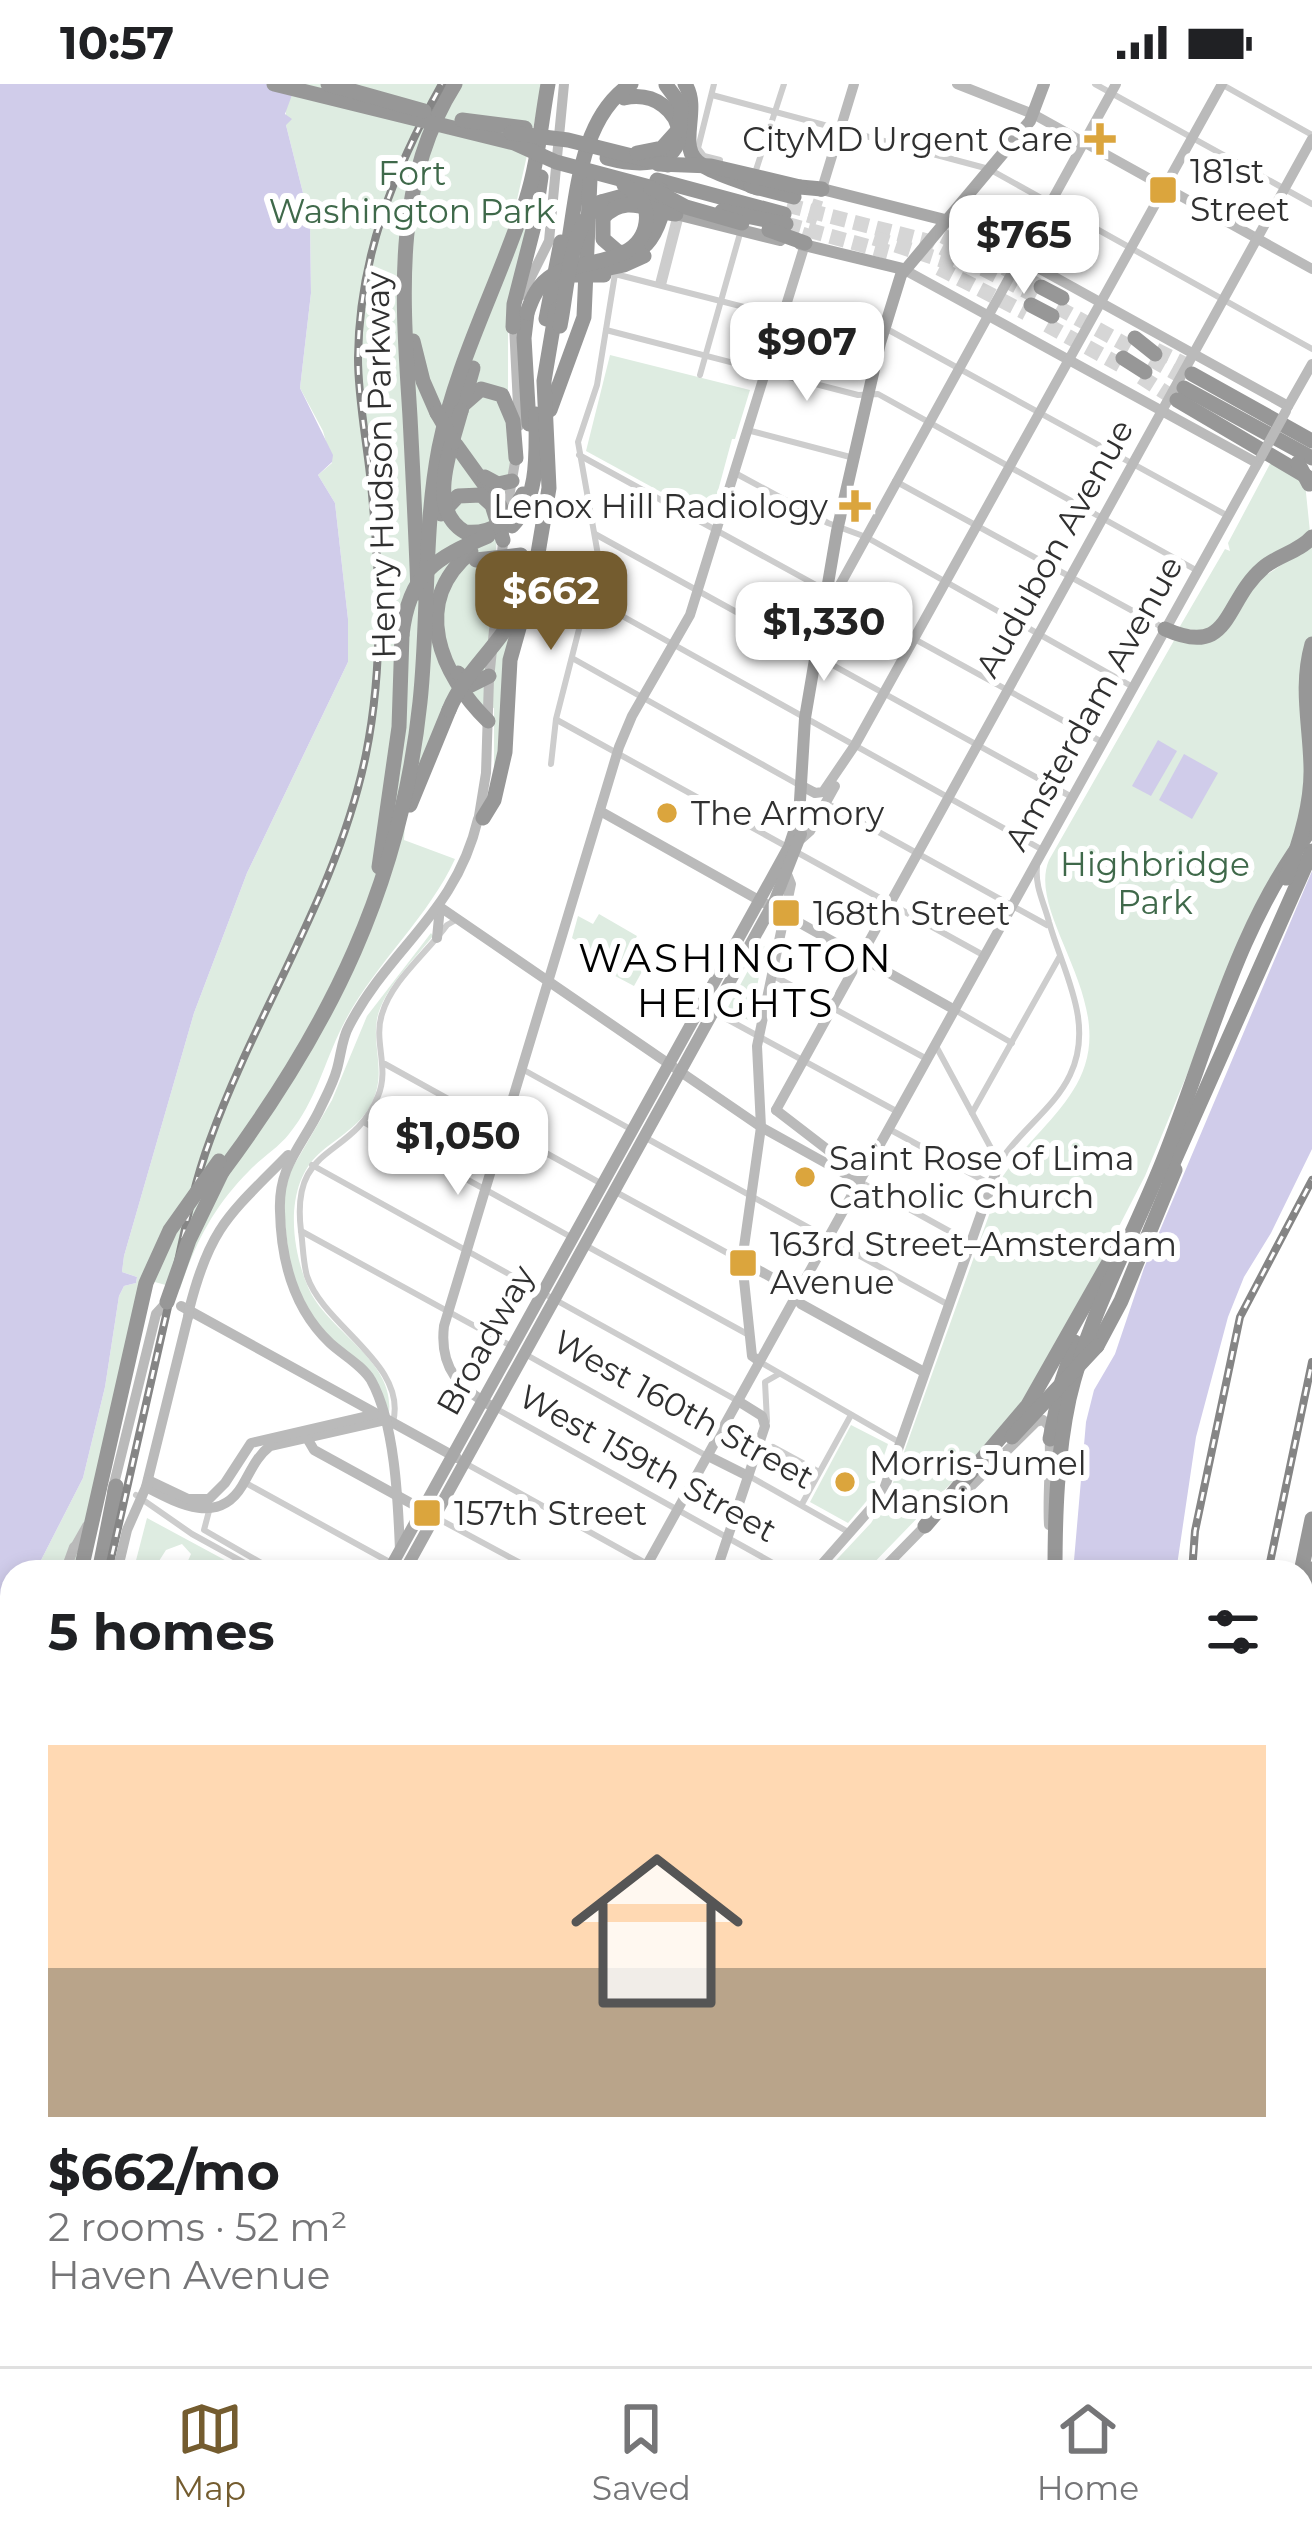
<!DOCTYPE html>
<meta charset="utf-8">
<style>
body{margin:0;font-family:Montserrat,sans-serif;background:#f2f2f2;color:#202124;height:100vh;display:flex;flex-direction:column;font-size:45px;white-space:nowrap}
*{box-sizing:border-box;margin:0}
p{font-size:39px;color:#757577}
.icon{flex:none;width:66px;height:66px;fill:none;stroke:currentColor;stroke-width:2;stroke-linecap:round;stroke-linejoin:round}
.map{position:relative;flex:1;overflow:hidden}
.details{position:absolute;left:0px;top:1476px;width:1314px;height:807px;display:flex;flex-direction:column;background:#fff;border-radius:36px 36px 0 0;box-shadow:0 6px 18px #0003}
.details>*{flex:none}
.price{position:absolute;translate:-50% -102px;padding:0 27px;border-radius:24px;background:#fff;color:#222;font-size:39px;line-height:78px;filter:drop-shadow(0 3px 6px #0008)}
.price::after{content:'';position:absolute;left:50%;top:72px;width:36px;height:27px;margin-left:-18px;background:inherit;clip-path:polygon(0 0,100% 0,50% 100%)}
.price.on{background:#745c2f;color:#fff}
ul{padding:0;list-style:none}
li{display:grid;align-content:center;gap:24px;height:636px;padding:0 48px}
li span{display:grid;place-items:center;height:372px;border-radius:0px;color:#555}
li>.icon{margin-inline-start:auto}
span .icon{width:216px;height:216px;fill:#fffc;stroke-width:1}
li b{font-size:51px}
h2{display:flex;justify-content:space-between;align-items:center;height:144px;padding:0 48px;font-size:51px}
.status{display:flex;justify-content:space-between;align-items:center;height:84px;padding:0 60px;background:#fff;direction:ltr}
.status svg{height:33px;fill:currentColor}
.tab-bar{display:flex;justify-content:space-around;align-items:center;height:168px;border-top:3px solid #e0e0e0;background:#fff;font-size:33px;color:#757577}
.tab-bar a{display:grid;justify-items:center;gap:6px}
.tab-bar .on{color:#745c2f}
.map>svg:first-child{display:block}
.green{fill:#deece1}
.water{fill:#d0ccea}
.lines{fill:none;stroke-linecap:round;stroke-linejoin:round}
.secondary-tunnel{stroke:#d6d6d6;stroke-width:10;stroke-dasharray:10 5;stroke-linecap:butt}
.highway-tunnel{stroke:#d6d6d6;stroke-width:15;stroke-dasharray:15 8;stroke-linecap:butt}
.street{stroke:#cdcdcd;stroke-width:6}
.secondary{stroke:#bababa;stroke-width:10}
.primary{stroke:#a8a8a8;stroke-width:12}
.highway{stroke:#979797;stroke-width:15}
.rail-casing{stroke:#858585;stroke-width:8}
.rail{stroke:#fff;stroke-width:3;stroke-dasharray:9;stroke-linecap:butt}
.secondary-bridge{stroke:#bababa;stroke-width:10}
.highway-bridge{stroke:#979797;stroke-width:15}
.poi-dot{fill:#dba53d;stroke:#fff;stroke-width:4.5}
.labels{text-anchor:middle;dominant-baseline:central;stroke-width:12;stroke-linejoin:round;paint-order:stroke}
.poi-label{font-size:33px;fill:#303030;stroke:#fff;text-anchor:start}
.park-label{font-size:33px;fill:#3f694a;stroke:#fff}
.street-label{font-size:33px;fill:#303030;stroke:#fff}
.quarter-label{font-size:39px;letter-spacing:3px;fill:#000;stroke:#fff}
</style>
<div class="status"><b>10:57</b><svg viewBox="0 0 49 12"><path d="M0 12V9h3v3zM5 12V6h3v6zM10 12V3h3v9zM15 12V0h3v12zM26 1h20v11H26zM47 4h2v5h-2z"/></svg></div>
<div class="map">
<svg width="1312" height="2282" viewBox="0 0 1312 2282">
<rect width="100%" height="100%" fill="#fff"/>
<!-- green -->
<g class="green">
<path d="M296,0H543L512,138L530,145L508,217V338L513,372L499,430L489,545L511,547L502,663L494,686V624L478,620L457,599L406,717L404,756L455,775C427,836 372,882 342,943C324,979 316,1017 289,1050C278,1064 261,1074 249,1087C214,1122 195,1159 180,1205L144,1195L75,1488H35L83,1394L105,1303L119,1212L124,1202L136,1199L137,1193L122,1188L124,1172L194,929L247,789L348,578V535L335,419L318,391L332,379L323,347L300,304L311,209L310,137L286,41V21Z"/>
<path d="M610,271L750,306L735,355H732L712,429L705,432L586,367Z"/>
<path d="M1271,378L1305,399L1310,448L1271,473L1210,548L1179,544L1225,465L1230,467L1228,459Z"/>
<path d="M1312,460V737L1202,954L1145,1092L1062,1253L1019,1324L990,1359L865,1488H825L871,1439L889,1410L1003,1092C1029,1054 1072,1023 1085,981C1109,907 1027,828 1049,776L1176,553L1198,559L1260,490H1268Z"/>
<path d="M599,830L637,852L631,864L649,875L634,902L602,885L607,875L572,854L578,832L593,840Z"/>
<path d="M431,849L433,852C414,876 383,905 377,935C372,963 386,987 373,1016C363,1040 341,1051 322,1067C284,1098 290,1161 308,1203C327,1248 395,1275 389,1329L375,1299L322,1245L303,1219L289,1176L283,1117L290,1088L332,1016L367,932Z"/>
<path d="M762,861L765,863L750,937L727,925Z"/>
<path d="M851,1341L888,1360L870,1413L848,1439L810,1418Z"/>
<path d="M147,1434L247,1488H183L191,1470L182,1460L166,1466L152,1488H133Z"/>
<path d="M12,1544V1956L0,1979V1568Z"/>
</g>
<!-- water -->
<g class="water">
<path d="M0,0H296L285,30L292,35L286,41L310,137L311,209L300,304L333,371L332,378L318,391L335,419L348,535V578L247,789L194,929L124,1172L122,1188L137,1193L136,1199L124,1202L119,1212L105,1303L83,1394L35,1488H12V1544L0,1568Z"/>
<path d="M1158,656L1177,667L1151,712L1132,702Z"/>
<path d="M1184,670L1218,689L1192,735L1159,716Z"/>
<path d="M1312,787V1065L1271,1149L1244,1193L1228,1233L1196,1353L1176,1488H1073L1086,1338L1094,1306L1115,1270L1144,1184Z"/>
<path d="M1129,2271H1289L1290,2282H1130Z"/>
</g>
<g class="lines">
<!-- secondary-tunnel -->
<path class="secondary-tunnel" d="M806,154L820,111"/>
<!-- highway-tunnel -->
<g class="highway-tunnel">
<path d="M787,121L931,158L1036,212"/>
<path d="M786,140L888,168"/>
<path d="M943,152L1041,203"/>
<path d="M874,154L960,182"/>
<path d="M939,184L1026,229"/>
<path d="M1057,223L1130,263"/>
<path d="M1047,241L1120,281"/>
<path d="M1156,266L1194,285"/>
<path d="M1151,275L1188,296"/>
<path d="M1141,293L1177,316"/>
</g>
<!-- street -->
<g class="street">
<path d="M714,0L698,64L704,72L720,76"/>
<path d="M1095,0L1312,120"/>
<path d="M1221,0L1312,51"/>
<path d="M712,11L989,85L1312,265"/>
<path d="M756,86L784,0"/>
<path d="M658,200L675,134"/>
<path d="M663,201L681,131"/>
<path d="M885,244L1228,432"/>
<path d="M606,246L858,311L878,310L1196,486"/>
<path d="M700,291L741,146"/>
<path d="M747,346L854,374"/>
<path d="M579,371L1102,658"/>
<path d="M735,389L828,439L866,453L1133,603"/>
<path d="M895,397L1162,543"/>
<path d="M595,450L1070,712"/>
<path d="M588,513L1041,765"/>
<path d="M572,574L799,701"/>
<path d="M557,636L985,872"/>
<path d="M551,680L556,635L598,471L578,358L597,301L615,190L877,257"/>
<path d="M828,720L1047,841"/>
<path d="M772,891L927,975"/>
<path d="M955,926L1012,959"/>
<path d="M712,927L898,1028"/>
<path d="M937,964L999,1079C1019,1047 1054,1025 1070,991C1095,939 1063,888 1049,838C1044,818 1035,804 1037,783"/>
<path d="M385,980L602,1100"/>
<path d="M522,985L634,1047"/>
<path d="M972,1029L1060,872"/>
<path d="M365,1039L571,1153"/>
<path d="M889,1045L990,1100"/>
<path d="M646,1054L947,1220"/>
<path d="M312,1081L738,1317"/>
<path d="M862,1099L969,1158"/>
<path d="M614,1107L742,1177"/>
<path d="M301,1147L513,1263"/>
<path d="M583,1160L749,1251"/>
<path d="M525,1270L707,1372"/>
<path d="M762,1279L899,1358"/>
<path d="M495,1324L789,1488"/>
<path d="M767,1337L765,1298L779,1290"/>
<path d="M393,1338C408,1280 324,1243 307,1192C303,1178 303,1161 301,1147C290,1057 352,1077 378,1012C390,984 373,957 382,930C392,896 426,870 447,841L454,837"/>
<path d="M773,1363L819,1388"/>
<path d="M465,1379L662,1488"/>
<path d="M749,1392L850,1449"/>
<path d="M244,1398L393,1480"/>
<path d="M136,1411L192,1450L261,1488"/>
<path d="M802,1420L851,1331"/>
<path d="M209,1427L204,1446L277,1488"/>
<path d="M435,1433L537,1488"/>
<path d="M1312,1701V1710"/>
<path d="M1,1982L12,1989"/>
<path d="M0,2135L12,2142"/>
<path d="M119,2271L139,2282"/>
<path d="M244,2271L265,2282"/>
<path d="M649,2271L669,2282"/>
<path d="M777,2271L797,2282"/>
<path d="M905,2271L924,2282"/>
<path d="M0,2275L12,2282"/>
</g>
<!-- secondary -->
<g class="secondary">
<path d="M957,0L1033,30L1312,185"/>
<path d="M821,108L854,0"/>
<path d="M945,136L964,143L1288,322"/>
<path d="M903,185L1257,379"/>
<path d="M522,211L549,157L564,0"/>
<path d="M514,241L519,342"/>
<path d="M1287,324L1312,280"/>
<path d="M506,431L516,372"/>
<path d="M835,510L1116,0"/>
<path d="M800,701L815,709L823,708L855,661L1222,0"/>
<path d="M600,727L955,926"/>
<path d="M479,732L486,689L489,595L504,449"/>
<path d="M801,755L810,747L835,702"/>
<path d="M440,823L761,1043L860,1098"/>
<path d="M437,854L440,823"/>
<path d="M776,1026L1312,55"/>
<path d="M776,1026L854,1086L860,1098"/>
<path d="M742,1177L789,1203L801,1220L924,1288"/>
<path d="M181,1222L457,1374"/>
<path d="M189,1226C210,1142 230,1130 288,1071"/>
<path d="M188,1233L146,1403C177,1419 218,1442 242,1402C251,1387 256,1373 270,1362L385,1336"/>
<path d="M759,1277L752,1272L742,1177L761,1043L757,962L791,800L787,790"/>
<path d="M495,1324C460,1305 439,1285 444,1242L619,663L632,632L690,531L806,157"/>
<path d="M304,1349L314,1366L427,1428"/>
<path d="M708,1372L748,1392"/>
<path d="M148,1396L188,1415H209L225,1399L251,1359L376,1330"/>
<path d="M112,1408L156,1230L167,1218"/>
<path d="M948,1425L1036,1338L1043,1336L1049,1342C1052,1374 1047,1409 1049,1441"/>
<path d="M74,1465L87,1442"/>
<path d="M400,1466C398,1416 395,1339 371,1296C362,1281 343,1271 330,1259C293,1224 281,1177 280,1127C278,1083 301,1063 319,1027C325,1014 333,1000 337,985C341,971 342,954 349,942C390,863 456,829 478,735"/>
<path d="M65,1488L74,1463"/>
<path d="M643,1488L1261,373"/>
<path d="M716,1488L765,1342L762,1332L738,1317"/>
<path d="M815,1488L874,1421L884,1405L999,1079"/>
<path d="M880,1488L928,1439"/>
<path d="M1302,1588L1312,1538"/>
<path d="M1302,1794L1312,1811"/>
<path d="M1302,1813L1312,1840"/>
<path d="M0,1984L12,1963"/>
<path d="M0,2058L12,2064"/>
<path d="M1303,2060L1312,2201"/>
<path d="M384,2271L404,2282"/>
<path d="M202,2282L209,2271"/>
<path d="M320,2282L326,2271"/>
<path d="M447,2282L453,2271"/>
<path d="M525,2282L531,2271"/>
<path d="M607,2282L613,2271"/>
<path d="M693,2282L699,2271"/>
</g>
<!-- primary -->
<g class="primary">
<path d="M822,105L945,136"/>
<path d="M676,130L780,156"/>
<path d="M800,160L903,185"/>
<path d="M388,1488L789,763L799,733L805,634L837,447L880,259L901,191L1030,37L1044,0"/>
<path d="M404,1488L775,816L801,750"/>
<path d="M1302,1932L1312,1931"/>
<path d="M0,2186L12,2165"/>
<path d="M0,2216L12,2195"/>
<path d="M930,2282L937,2271"/>
<path d="M945,2282L951,2271"/>
</g>
<!-- highway -->
<g class="highway">
<path d="M685,0C702,27 674,64 702,81C717,91 739,96 757,104"/>
<path d="M607,74C712,102 688,0 624,14"/>
<path d="M657,96L784,130"/>
<path d="M751,102L794,113"/>
<path d="M800,103L822,105"/>
<path d="M601,118L623,112L674,119"/>
<path d="M722,127L786,140"/>
<path d="M661,133C654,154 644,172 618,168L603,155V134C624,109 649,127 676,130"/>
<path d="M769,146L805,159"/>
<path d="M566,173C577,116 578,35 631,0"/>
<path d="M600,186L624,181L644,172"/>
<path d="M1041,203L1062,214"/>
<path d="M1031,221L1052,232"/>
<path d="M527,229L524,254L529,340"/>
<path d="M546,235L561,158"/>
<path d="M513,243L514,220L534,142L541,93"/>
<path d="M1135,254L1155,270"/>
<path d="M413,257L423,297L437,329"/>
<path d="M1123,274L1145,288"/>
<path d="M1192,290L1312,357"/>
<path d="M1184,304L1312,374"/>
<path d="M1177,316L1309,394"/>
<path d="M465,319L481,305L502,311L513,337L516,374"/>
<path d="M550,326L584,233L590,95"/>
<path d="M461,327L473,284"/>
<path d="M456,361L500,422"/>
<path d="M485,393L498,400L512,397"/>
<path d="M441,430L458,412L481,411L492,421L503,456"/>
<path d="M512,442C540,412 536,368 536,330"/>
<path d="M471,468C409,519 441,591 488,637"/>
<path d="M418,509C416,450 413,392 410,333C403,219 391,101 455,0"/>
<path d="M1165,545C1232,575 1223,518 1263,484C1278,471 1299,468 1312,453"/>
<path d="M458,589L471,601L489,592"/>
<path d="M410,721L449,626"/>
<path d="M483,734L494,716L505,668L510,576L535,487L549,404L544,297L556,226"/>
<path d="M379,783L399,643L402,551"/>
<path d="M222,1088C330,943 401,800 420,618C429,534 423,448 439,364C456,278 499,199 526,116C538,79 541,38 548,0"/>
<path d="M1167,1093L1312,767"/>
<path d="M1097,1262L1121,1217L1175,1086"/>
<path d="M1050,1355L1062,1297L1075,1258"/>
<path d="M925,1442L1028,1321L1117,1164"/>
<path d="M99,1488L116,1402"/>
<path d="M1055,1488C1055,1430 1057,1371 1069,1315C1088,1232 1132,1155 1163,1077C1208,965 1237,840 1312,744"/>
<path d="M1301,1488L1312,1435"/>
<path d="M1302,1532L1312,1485"/>
<path d="M7,1655L12,1667"/>
<path d="M0,1773L12,1744"/>
<path d="M0,1795L12,1769"/>
<path d="M1302,1843L1312,1865"/>
<path d="M1302,1870L1312,1894"/>
<path d="M1302,1896L1312,1923"/>
<path d="M1302,1951L1312,1959"/>
<path d="M1302,2052L1303,2060"/>
<path d="M1302,2121H1307"/>
<path d="M1302,2238H1312"/>
<path d="M1120,2282V2271"/>
</g>
<!-- rail casing -->
<g class="rail-casing">
<g id="rail">
<path d="M108,1488C129,1397 149,1305 170,1214C182,1161 191,1107 210,1056C257,925 338,808 366,670C384,580 380,491 371,400C367,359 358,315 358,274C359,173 394,86 442,0"/>
<path d="M1192,1488L1195,1447L1240,1233L1312,1096"/>
<path d="M1268,1488L1312,1278"/>
<path d="M0,1884L12,1858"/>
<path d="M1302,1991L1312,2011"/>
<path d="M1236,2271L1237,2282"/>
</g>
</g>
<!-- rail -->
<use href="#rail" class="rail"/>
<!-- secondary-bridge -->
<g class="secondary-bridge">
<path d="M1261,373L1286,327"/>
<path d="M188,1233L189,1226"/>
<path d="M117,1488L127,1446L146,1403"/>
</g>
<!-- highway-bridge -->
<g class="highway-bridge">
<path d="M274,0L514,59L556,78L661,106"/>
<path d="M328,0L424,27"/>
<path d="M462,36L525,44"/>
<path d="M511,49L568,56L668,81"/>
<path d="M637,69L662,64L680,44L681,21L666,1"/>
<path d="M658,80L711,82L800,103"/>
<path d="M651,104L686,123L742,139"/>
<path d="M572,191H604"/>
<path d="M527,229C532,214 538,200 553,191C581,174 640,182 646,139C649,121 638,110 624,101"/>
<path d="M560,242C568,203 568,144 601,118"/>
<path d="M461,327C452,362 425,425 465,448C495,451 510,434 523,410"/>
<path d="M437,329L454,358"/>
<path d="M1298,379L1309,400"/>
<path d="M476,476L521,471"/>
<path d="M402,551C409,489 435,474 488,452"/>
<path d="M449,626C465,587 499,563 516,527"/>
<path d="M1286,794C1300,759 1312,721 1311,683C1310,639 1300,603 1312,560"/>
<path d="M167,1218L189,1156L222,1088"/>
<path d="M1012,1353L1097,1262"/>
<path d="M81,1486L146,1199L170,1146L219,1077"/>
</g>
</g>
<!-- markers -->
<g class="poi-dot">
<path d="M1094 37h12v12h12v12h-12v12h-12v-12h-12v-12h12z"/>
<rect x="1148" y="91" width="30" height="30" rx="6"/>
<path d="M849 404h12v12h12v12h-12v12h-12v-12h-12v-12h12z"/>
<circle cx="667" cy="729" r="12"/>
<rect x="771" y="814" width="30" height="30" rx="6"/>
<circle cx="805" cy="1093" r="12"/>
<rect x="728" y="1164" width="30" height="30" rx="6"/>
<circle cx="845" cy="1398" r="12"/>
<rect x="412" y="1414" width="30" height="30" rx="6"/>
</g>
<g class="labels">
<!-- poi labels -->
<g class="poi-label">
<text x="1073" y="55" text-anchor="end">CityMD Urgent Care</text>
<text x="1190" y="87">181st<tspan x="1190" dy="38">Street</tspan></text>
<text x="828" y="422" text-anchor="end">Lenox Hill Radiology</text>
<text x="691" y="729">The Armory</text>
<text x="813" y="829">168th Street</text>
<text x="829" y="1074">Saint Rose of Lima<tspan x="829" dy="38">Catholic Church</tspan></text>
<text x="770" y="1160">163rd Street–Amsterdam<tspan x="770" dy="38">Avenue</tspan></text>
<text x="869" y="1379">Morris-Jumel<tspan x="869" dy="38">Mansion</tspan></text>
<text x="454" y="1429">157th Street</text>
</g>
<!-- park labels -->
<g class="park-label">
<text x="412" y="89">Fort<tspan x="412" dy="38">Washington Park</tspan></text>
<text x="1155" y="780">Highbridge<tspan x="1155" dy="38">Park</tspan></text>
</g>
<!-- street labels -->
<g class="street-label">
<text transform="translate(380 381) rotate(-91)">Henry Hudson Parkway</text>
<text transform="translate(1054 464) rotate(-61)">Audubon Avenue</text>
<text transform="translate(1093 619) rotate(-61)">Amsterdam Avenue</text>
<text transform="translate(485 1256) rotate(-61)">Broadway</text>
<text transform="translate(684 1325) rotate(29)">West 160th Street</text>
<text transform="translate(648 1379) rotate(29)">West 159th Street</text>
</g>
<!-- quarter labels -->
<g class="quarter-label">
<text x="736" y="874">WASHINGTON<tspan x="736" dy="45">HEIGHTS</tspan></text>
</g>
</g>
</svg>
<b class="price" style="left:1024px;top:213px">$765</b>
<b class="price" style="left:807px;top:320px">$907</b>
<b class="price on" style="left:551px;top:569px">$662</b>
<b class="price" style="left:824px;top:600px">$1,330</b>
<b class="price" style="left:458px;top:1114px">$1,050</b>
<section class="details">
<h2>5 homes<svg class="icon" aria-label="filters" viewBox="0 0 24 24"><path d="M4 7h16M4 17h16"/><circle cx="9" cy="7" r="2"/><circle cx="15" cy="17" r="2"/></svg></h2>
<ul>
<li><span style="background:linear-gradient(#ffd9b3 60%,#b9a48a 0)"><svg class="icon" aria-label="home" viewBox="0 0 24 24"><path d="M3 11l9-7 9 7M6 9v11h12V9"/></svg></span><div><b>$662/mo</b><p>2 rooms · 52 m²</p><p>Haven Avenue</p></div></li>
</ul>
</section>
</div>
<nav class="tab-bar">
<a class="on"><svg class="icon" aria-label="map" viewBox="0 0 24 24"><path d="M3 6l6-2 6 2 6-2v14l-6 2-6-2-6 2zM9 4v14M15 6v14"/></svg>Map</a>
<a><svg class="icon" aria-label="saved" viewBox="0 0 24 24"><path d="M7 4h10v16l-5-4-5 4z"/></svg>Saved</a>
<a><svg class="icon" aria-label="home" viewBox="0 0 24 24"><path d="M3 11l9-7 9 7M6 9v11h12V9"/></svg>Home</a>
</nav>
